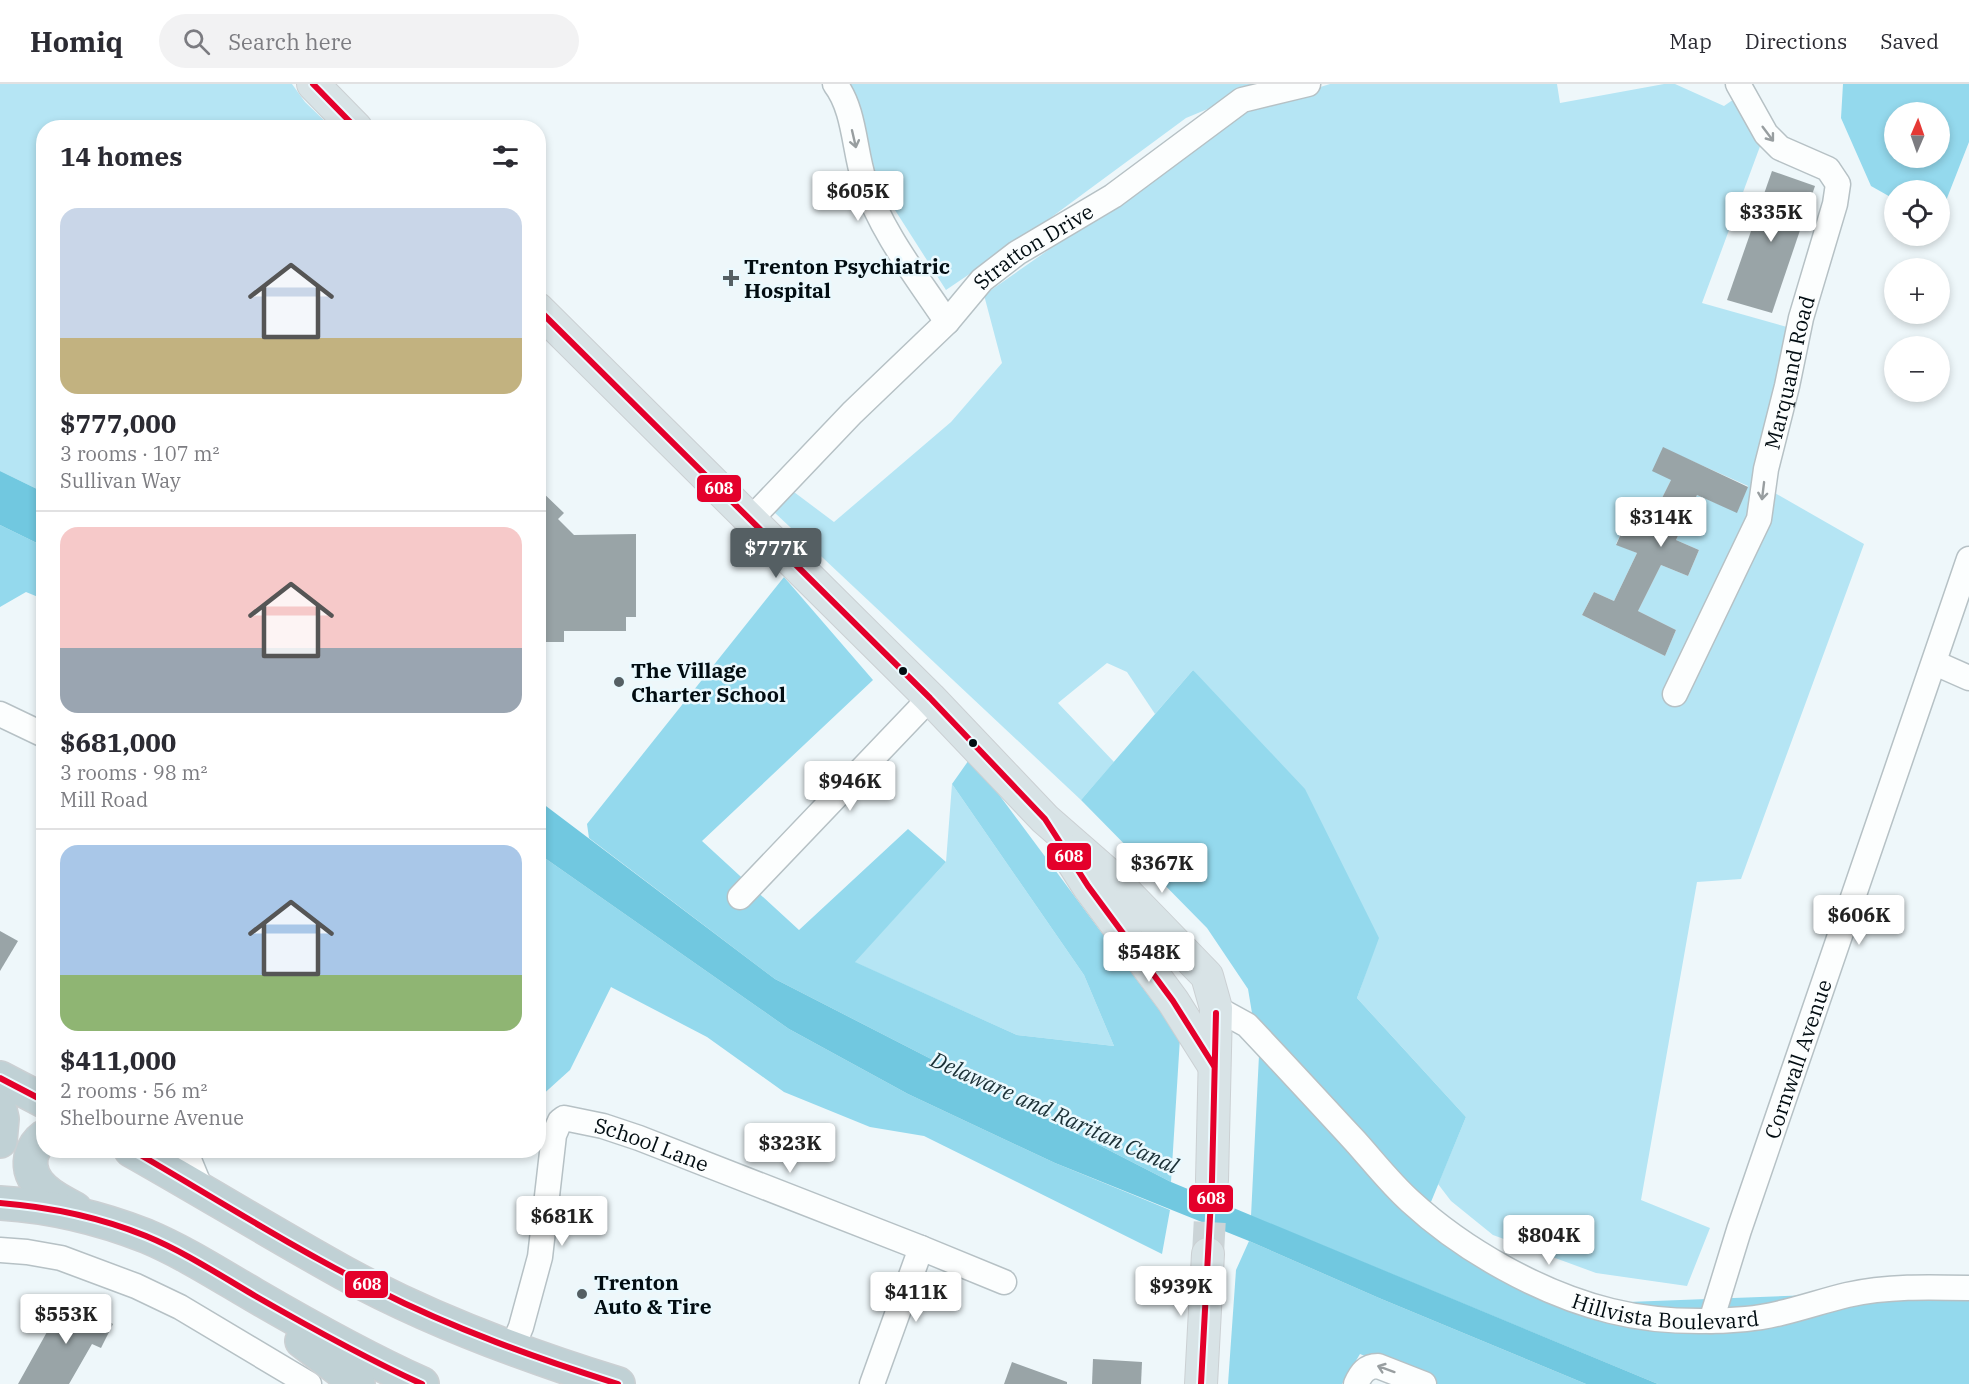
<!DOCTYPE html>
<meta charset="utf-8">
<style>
body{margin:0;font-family:"IBM Plex Serif",serif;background:#f2f2f3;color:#2b2b33;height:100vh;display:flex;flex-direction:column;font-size:22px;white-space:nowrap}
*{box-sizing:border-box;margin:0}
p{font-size:20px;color:#7c7c81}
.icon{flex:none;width:33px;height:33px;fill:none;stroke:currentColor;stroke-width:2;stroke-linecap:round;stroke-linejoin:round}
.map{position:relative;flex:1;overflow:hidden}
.panel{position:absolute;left:36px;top:36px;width:510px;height:1038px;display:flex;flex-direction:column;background:#fff;border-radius:24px;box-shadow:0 3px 9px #0003}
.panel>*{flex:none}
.needle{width:39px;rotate:2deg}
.tools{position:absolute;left:1884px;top:18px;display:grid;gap:12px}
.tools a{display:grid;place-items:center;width:66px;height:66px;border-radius:50%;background:#fff;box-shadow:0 3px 9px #0003;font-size:30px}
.price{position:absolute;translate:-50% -51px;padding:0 14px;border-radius:6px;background:#fff;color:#222;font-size:20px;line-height:39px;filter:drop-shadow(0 2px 3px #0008)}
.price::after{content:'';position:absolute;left:50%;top:36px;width:18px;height:14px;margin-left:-9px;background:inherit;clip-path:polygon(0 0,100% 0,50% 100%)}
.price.active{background:#555f63;color:#fff}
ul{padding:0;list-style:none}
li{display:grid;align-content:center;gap:12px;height:318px;padding:0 24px}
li+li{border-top:2px solid #e1e1e2}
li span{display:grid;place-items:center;height:186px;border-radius:18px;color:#555}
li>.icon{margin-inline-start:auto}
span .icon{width:108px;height:108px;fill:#fffc;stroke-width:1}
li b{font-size:26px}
h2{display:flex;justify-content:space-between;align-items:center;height:72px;padding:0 24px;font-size:26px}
header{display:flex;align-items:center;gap:36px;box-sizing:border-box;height:84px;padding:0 30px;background:#fff;border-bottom:2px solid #e1e1e2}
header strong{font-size:28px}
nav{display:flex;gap:33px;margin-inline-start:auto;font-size:21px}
.search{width:420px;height:54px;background:#f2f2f3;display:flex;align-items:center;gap:15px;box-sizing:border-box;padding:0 21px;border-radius:33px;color:#7c7c81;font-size:22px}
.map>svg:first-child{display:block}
.green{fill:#b5e5f4;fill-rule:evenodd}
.forest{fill:#94d9ed;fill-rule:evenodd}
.water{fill:#71c8e0}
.building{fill:#99a4a7}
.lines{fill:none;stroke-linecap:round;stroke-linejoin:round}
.major-tunnel{stroke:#cbd4d7;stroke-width:32;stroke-dasharray:32 16;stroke-linecap:butt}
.minor-casing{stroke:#b6c1c5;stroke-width:27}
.major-casing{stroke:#cbd0d3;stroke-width:34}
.highway-casing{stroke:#cbd0d3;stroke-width:36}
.minor{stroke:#fcfefe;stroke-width:24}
.major{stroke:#d8e3e6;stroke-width:32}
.highway{stroke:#c0d1d5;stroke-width:33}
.bus-1-casing{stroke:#eaf9fe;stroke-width:10}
.bus-1{stroke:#e4002b;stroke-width:6}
.oneway{stroke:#989ea0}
.poi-dot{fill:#555f63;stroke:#eaf9fe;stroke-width:2}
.bus-dot{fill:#020d12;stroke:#eaf9fe;stroke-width:2}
.labels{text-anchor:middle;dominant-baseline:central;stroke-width:5;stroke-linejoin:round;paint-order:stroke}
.street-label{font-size:21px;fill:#020d12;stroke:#eaf9fe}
.poi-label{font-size:21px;font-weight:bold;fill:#020d12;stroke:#eaf9fe;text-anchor:start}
.water-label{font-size:22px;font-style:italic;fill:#1b3036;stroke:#eaf9fe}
.line-badge{stroke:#eaf9fe;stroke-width:2}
.badge-label{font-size:16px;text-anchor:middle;font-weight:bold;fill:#fff}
</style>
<header>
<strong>Homiq</strong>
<div class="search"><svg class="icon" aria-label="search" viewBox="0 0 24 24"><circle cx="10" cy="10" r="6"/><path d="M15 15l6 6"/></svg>Search here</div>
<nav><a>Map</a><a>Directions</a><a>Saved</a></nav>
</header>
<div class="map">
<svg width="1969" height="1300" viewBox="0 0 1969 1300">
<rect width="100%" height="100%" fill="#eef7fa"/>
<!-- green -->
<g class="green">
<path d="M0,0H292L305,18L331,43L44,44L43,408L0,387Z"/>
<path d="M843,0H1268L1186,34L1030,149L946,206L886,112L861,55Z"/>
<path d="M1330,0H1557L1560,19L1664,0H1675L1724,22L1737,13L1762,57L1702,219L1787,243L1754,397L1864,460L1741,795L1697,798L1641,1116L1710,1144L1687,1202L1596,1189L1493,1151L1451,1117L1438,1100L1466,1033L1357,914L1378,854L1193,586L1155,630L1127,588L1107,579L1058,619L1114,678L1081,716L774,428L794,408L834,438L951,338L1002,279L984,211L1114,120L1237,29ZM1663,364L1748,402L1737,428L1697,411L1676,456L1699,466L1688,492L1661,481L1638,527L1676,546L1665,572L1582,531L1594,508L1614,517L1637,469L1616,460L1628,434L1648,442L1671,396Z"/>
<path d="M952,700L1084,891L1114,962L1017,951L854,878L946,778Z"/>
</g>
<!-- forest -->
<g class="forest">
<path d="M1843,0H1969V58L1940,132V106H1894V115L1871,102L1841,34ZM1894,28H1940V74H1894Z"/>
<path d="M0,441L43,462V515L26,508L0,523Z"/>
<path d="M784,493L873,596L702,757L799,846L908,745L946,778L855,878L1017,951L1114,962L1084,891L952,700L971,673L1180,954L1171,1098L775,895L589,754L587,740Z"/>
<path d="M1193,586L1305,705L1379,854L1357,914L1466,1033L1426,1130L1601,1219L1969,1205V1300H1658L1251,1132L1259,971L1248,905L1207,844L1081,716Z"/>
<path d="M539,770L789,945L908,1010L1055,1079L1170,1126L1162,1170L924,1052L870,1043L784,1008L707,953L611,903L570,986L539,1014Z"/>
<path d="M1249,1157L1379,1214L1586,1300H1436L1360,1270L1342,1300H1228L1236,1186Z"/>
</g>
<!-- water -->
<g class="water">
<path d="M0,387L43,408V462L0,441Z"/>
<path d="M538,716L775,895L1171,1098L1658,1300H1586L1379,1214L1249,1157L1055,1079L908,1010L789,945L539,770Z"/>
</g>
<!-- building -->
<g class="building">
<path d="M1772,87L1815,102L1772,229L1727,216Z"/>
<path d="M1663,363L1748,403L1737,429L1697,411L1676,456L1699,466L1688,492L1661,481L1638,527L1676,546L1665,572L1582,531L1594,508L1614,517L1637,469L1616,461L1628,434L1648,442L1671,396L1652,387Z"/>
<path d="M538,404L564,429L558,435L574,451L636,450V533H626V547H564V558H538L541,463L538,461Z"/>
<path d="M0,847L18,857L0,887Z"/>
<path d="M67,1212L113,1240L101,1264L92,1260L69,1300H18Z"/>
<path d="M1093,1275L1142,1278L1141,1300H1092Z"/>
<path d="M1012,1278L1067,1298V1300H1004Z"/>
</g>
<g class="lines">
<!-- major-tunnel -->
<path class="major-tunnel" d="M1208,1170L1212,1096"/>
<!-- minor casing -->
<g class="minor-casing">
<g id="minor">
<path d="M835,0C855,26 854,66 864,96C881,148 917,193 947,238"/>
<path id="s1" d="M751,435L852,329L947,238L982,196L1017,169L1113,112L1242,16L1308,0"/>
<path d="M1935,579L1969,594"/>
<path id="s2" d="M1675,610L1759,435L1766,385L1787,302L1801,234L1835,120L1838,100L1828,85L1780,64L1766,50L1738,0"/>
<path d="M0,630L44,651"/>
<path d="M740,813L930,614"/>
<path id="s3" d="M1216,924L1247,941C1283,979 1319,1018 1355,1057C1373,1077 1390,1099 1410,1117C1463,1166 1541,1210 1611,1227C1655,1238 1701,1239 1746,1235C1780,1232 1814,1219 1847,1211C1887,1202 1928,1203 1969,1204"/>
<path d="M185,1066L201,1105"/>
<path d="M0,1166L27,1168L61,1174L136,1202L180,1223L309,1300"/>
<path id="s4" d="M1711,1237L1739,1146L1969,475"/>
<path id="s5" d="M512,1264L521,1243L540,1173L554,1051L560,1037L564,1034L603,1042L639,1054L921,1164L1004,1198"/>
<path d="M872,1300L921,1164"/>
<path d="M1356,1300C1361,1289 1366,1282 1378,1282L1424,1300"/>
</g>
</g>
<!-- major casing -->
<g class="major-casing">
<g id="major">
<path d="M313,0L356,44"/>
<path d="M538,225L930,614L1045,735L1108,790L1207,892L1216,924L1212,1096"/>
<path d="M1065,766L1088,802L1173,917L1214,982"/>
<path d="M1201,1300L1208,1170"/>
</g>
</g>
<!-- highway casing -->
<g class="highway-casing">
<g id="highway">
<path d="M0,994L44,1017"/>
<path d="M0,1026L2,1035L0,1057"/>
<path d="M44,1053C37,1058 33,1065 31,1073C26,1100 55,1115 75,1125"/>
<path d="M131,1066C202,1106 272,1149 344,1189C430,1236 524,1271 618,1300"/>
<path d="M0,1119C49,1122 100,1134 146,1152C184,1168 218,1190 254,1211C309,1243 364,1274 422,1300"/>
<path d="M302,1257L358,1300"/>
</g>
</g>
<!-- minor -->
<use href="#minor" class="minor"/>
<!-- major -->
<use href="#major" class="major"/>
<!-- highway -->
<use href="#highway" class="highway"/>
<!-- bus-1 casing -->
<g class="bus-1-casing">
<g id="bus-1">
<path d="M313,0L356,44"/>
<path d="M538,225L930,614L1045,735L1088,802L1173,917L1214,982"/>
<path d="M0,994L44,1017"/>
<path d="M132,1066C213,1113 293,1164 377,1206C454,1245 536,1274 618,1300"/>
<path d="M0,1119C50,1123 99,1133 146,1152C185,1168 221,1192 257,1213C311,1244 365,1274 422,1300"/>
<path d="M1201,1300L1212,1096L1216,929"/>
</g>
</g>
<!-- bus-1 -->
<use href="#bus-1" class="bus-1"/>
</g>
<!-- one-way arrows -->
<defs><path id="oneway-shaft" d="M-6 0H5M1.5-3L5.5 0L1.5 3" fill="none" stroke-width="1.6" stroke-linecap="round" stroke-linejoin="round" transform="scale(1.5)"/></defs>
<g class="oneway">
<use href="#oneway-shaft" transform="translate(1768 50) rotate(53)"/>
<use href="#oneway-shaft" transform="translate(854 55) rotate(77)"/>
<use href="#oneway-shaft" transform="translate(1763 407) rotate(97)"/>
<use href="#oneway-shaft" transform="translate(1386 1285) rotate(-160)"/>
</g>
<!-- markers -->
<g class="poi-dot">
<path d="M728 185h6v6h6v6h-6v6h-6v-6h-6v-6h6z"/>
<circle cx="619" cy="598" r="6"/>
<circle cx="582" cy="1210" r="6"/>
</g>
<g class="bus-dot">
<circle cx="903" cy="587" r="5"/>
<circle cx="973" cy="659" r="5"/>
</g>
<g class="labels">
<!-- street labels -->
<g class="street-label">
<text stroke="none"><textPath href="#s1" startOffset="394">Stratton Drive</textPath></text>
<text stroke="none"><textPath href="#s2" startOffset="344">Marquand Road</textPath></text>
<text stroke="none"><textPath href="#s4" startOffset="276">Cornwall Avenue</textPath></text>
<text stroke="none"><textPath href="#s5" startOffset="330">School Lane</textPath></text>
<text stroke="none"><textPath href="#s3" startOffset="561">Hillvista Boulevard</textPath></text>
</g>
<!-- poi labels -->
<g class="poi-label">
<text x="744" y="182">Trenton Psychiatric<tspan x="744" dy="24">Hospital</tspan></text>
<text x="631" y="586">The Village<tspan x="631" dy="24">Charter School</tspan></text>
<text x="594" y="1198">Trenton<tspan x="594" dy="24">Auto &amp; Tire</tspan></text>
</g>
<!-- water labels -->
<g class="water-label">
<text transform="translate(1055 1028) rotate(24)">Delaware and Raritan Canal</text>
</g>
</g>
<g class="line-badge">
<rect x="696" y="390" width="46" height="29" rx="6" fill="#e4002b"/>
<rect x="1046" y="758" width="46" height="29" rx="6" fill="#e4002b"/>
<rect x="1188" y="1100" width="46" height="29" rx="6" fill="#e4002b"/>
<rect x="344" y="1186" width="45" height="29" rx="6" fill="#e4002b"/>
</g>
<g class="badge-label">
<text x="719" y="410">608</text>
<text x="1069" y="778">608</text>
<text x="1211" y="1120">608</text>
<text x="367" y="1206">608</text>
</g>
</svg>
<div class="tools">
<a><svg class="needle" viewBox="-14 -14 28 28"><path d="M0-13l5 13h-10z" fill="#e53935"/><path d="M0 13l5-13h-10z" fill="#7c7c81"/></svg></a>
<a><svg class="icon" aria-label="locate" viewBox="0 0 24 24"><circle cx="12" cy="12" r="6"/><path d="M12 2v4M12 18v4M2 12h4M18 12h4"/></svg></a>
<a>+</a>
<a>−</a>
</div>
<b class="price" style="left:858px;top:138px">$605K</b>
<b class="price" style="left:1771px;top:159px">$335K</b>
<b class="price" style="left:1661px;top:464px">$314K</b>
<b class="price active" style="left:776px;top:495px">$777K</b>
<b class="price" style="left:850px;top:728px">$946K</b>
<b class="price" style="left:1162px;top:810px">$367K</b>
<b class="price" style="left:1859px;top:862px">$606K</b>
<b class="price" style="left:1149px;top:899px">$548K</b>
<b class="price" style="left:790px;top:1090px">$323K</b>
<b class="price" style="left:562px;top:1163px">$681K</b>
<b class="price" style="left:1549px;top:1182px">$804K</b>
<b class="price" style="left:1181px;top:1233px">$939K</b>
<b class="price" style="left:916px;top:1239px">$411K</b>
<b class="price" style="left:66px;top:1261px">$553K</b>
<section class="panel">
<h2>14 homes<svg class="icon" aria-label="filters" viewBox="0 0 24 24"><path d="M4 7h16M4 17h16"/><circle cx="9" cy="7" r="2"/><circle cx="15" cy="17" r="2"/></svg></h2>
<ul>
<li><span style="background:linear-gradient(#c9d6e8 70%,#c2b280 0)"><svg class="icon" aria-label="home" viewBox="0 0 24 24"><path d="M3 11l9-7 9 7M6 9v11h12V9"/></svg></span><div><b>$777,000</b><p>3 rooms · 107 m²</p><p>Sullivan Way</p></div></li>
<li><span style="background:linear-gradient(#f6c9c9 65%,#9aa5b1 0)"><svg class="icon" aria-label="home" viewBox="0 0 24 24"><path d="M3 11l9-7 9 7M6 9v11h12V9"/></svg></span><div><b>$681,000</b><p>3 rooms · 98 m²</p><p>Mill Road</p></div></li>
<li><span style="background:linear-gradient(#a9c7e8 70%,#8fb573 0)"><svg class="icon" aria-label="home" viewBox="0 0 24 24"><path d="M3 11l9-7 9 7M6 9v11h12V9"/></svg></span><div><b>$411,000</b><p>2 rooms · 56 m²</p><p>Shelbourne Avenue</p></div></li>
</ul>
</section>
</div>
